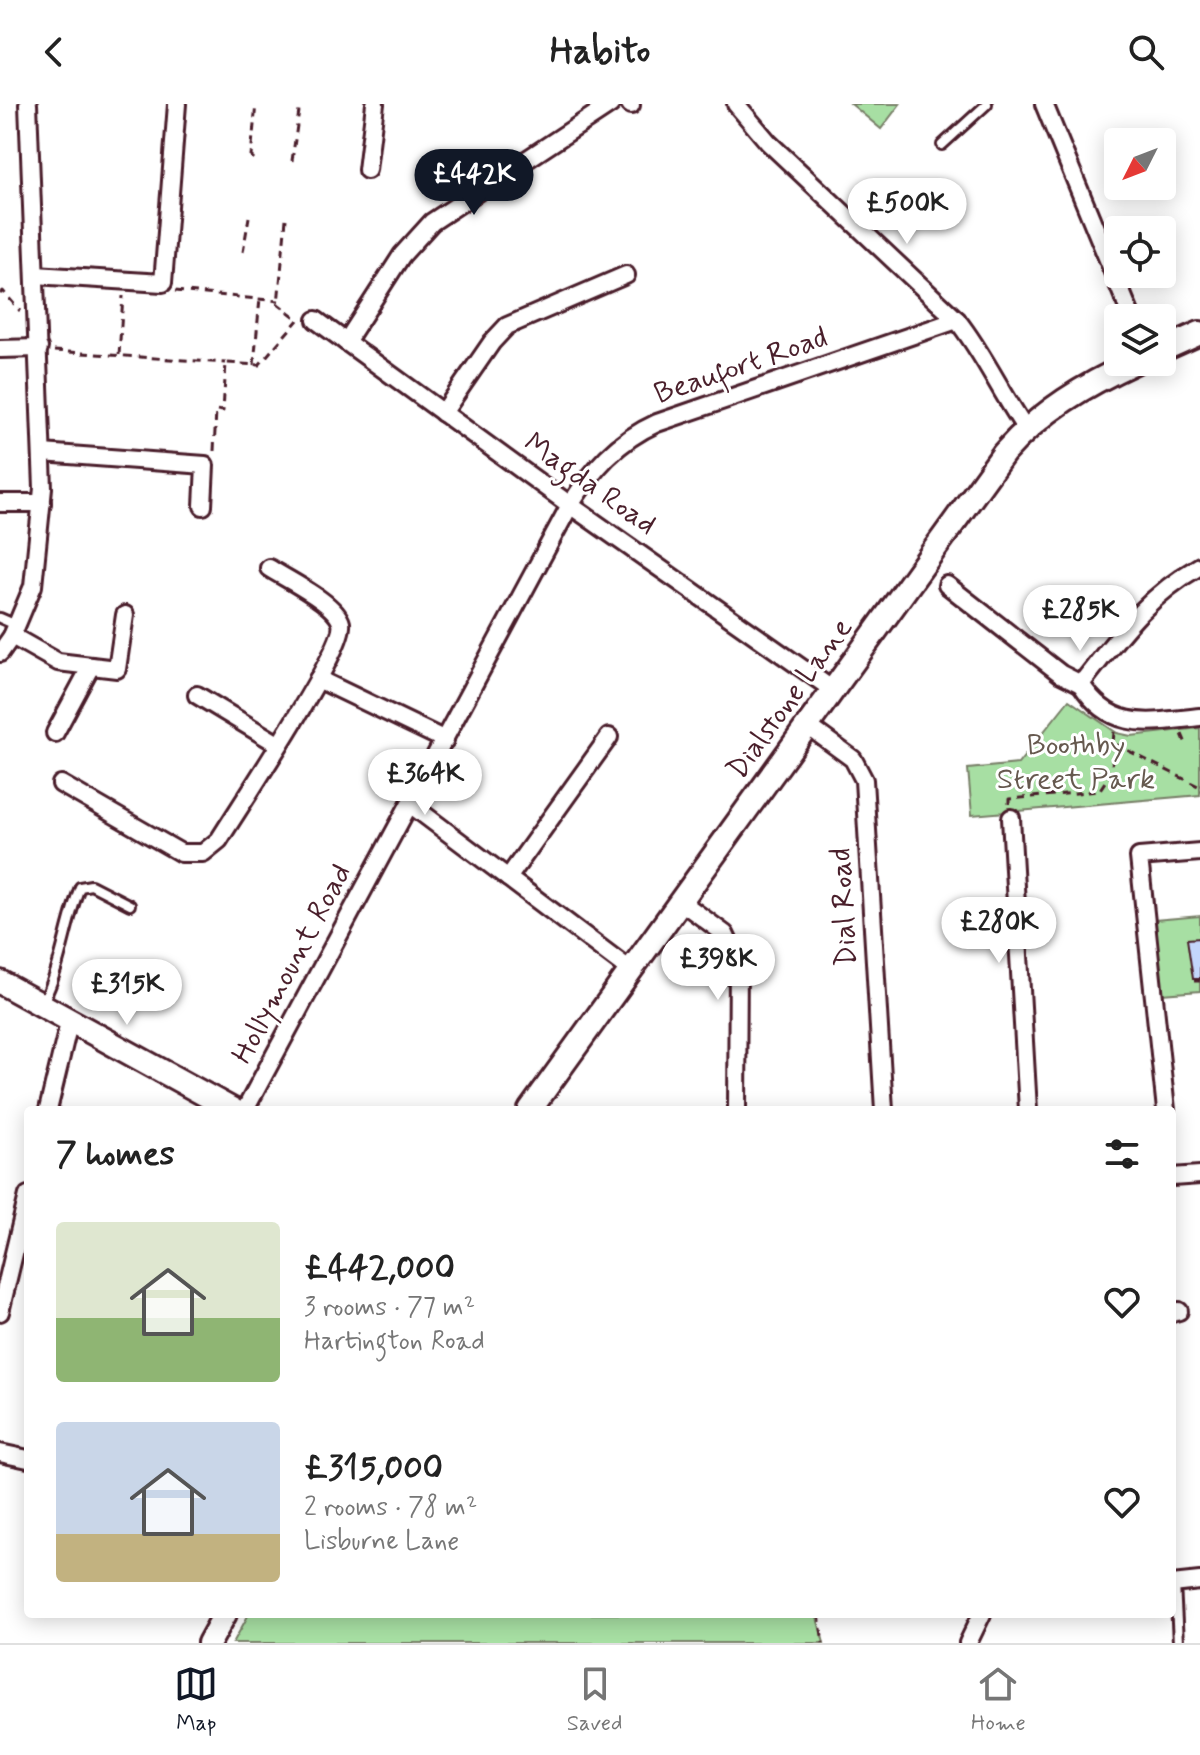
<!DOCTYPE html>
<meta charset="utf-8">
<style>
body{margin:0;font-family:Mynerve,sans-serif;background:#f2f2f2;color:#222;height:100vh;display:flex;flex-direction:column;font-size:30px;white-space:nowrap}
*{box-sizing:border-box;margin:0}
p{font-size:26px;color:#767676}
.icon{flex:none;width:44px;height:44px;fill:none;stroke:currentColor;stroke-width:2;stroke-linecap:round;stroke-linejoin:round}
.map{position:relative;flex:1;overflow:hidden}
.side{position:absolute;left:24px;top:1002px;width:1152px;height:512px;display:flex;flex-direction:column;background:#fff;border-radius:8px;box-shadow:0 4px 20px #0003}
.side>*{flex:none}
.needle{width:52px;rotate:228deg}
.controls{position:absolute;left:1104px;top:24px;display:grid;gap:16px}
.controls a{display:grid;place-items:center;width:72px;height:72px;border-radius:8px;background:#fff;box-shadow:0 4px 20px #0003;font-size:40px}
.price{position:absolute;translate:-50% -68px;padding:0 18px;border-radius:28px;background:#fff;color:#222;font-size:26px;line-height:52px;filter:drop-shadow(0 2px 4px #0008)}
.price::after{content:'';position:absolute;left:50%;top:48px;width:24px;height:18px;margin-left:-12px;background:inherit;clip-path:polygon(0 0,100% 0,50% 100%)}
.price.current{background:#111827;color:#fff}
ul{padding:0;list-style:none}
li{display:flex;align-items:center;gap:24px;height:200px;padding:0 32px}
li span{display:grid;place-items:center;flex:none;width:224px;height:160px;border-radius:8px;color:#555}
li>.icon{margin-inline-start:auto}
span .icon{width:96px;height:96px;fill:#fffc;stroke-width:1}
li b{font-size:34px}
h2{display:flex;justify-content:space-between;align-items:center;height:96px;padding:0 32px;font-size:34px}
header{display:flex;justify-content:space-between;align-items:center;height:104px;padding:0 32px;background:#fff;font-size:36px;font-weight:700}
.menu{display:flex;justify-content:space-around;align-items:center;height:112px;border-top:2px solid #e0e0e0;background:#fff;font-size:22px;color:#767676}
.menu a{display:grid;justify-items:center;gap:4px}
.menu .current{color:#111827}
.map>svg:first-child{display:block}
.green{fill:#a7dfa3;stroke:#787f67;stroke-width:2}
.building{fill:#c3d6fc;stroke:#4a1f2b;stroke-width:2}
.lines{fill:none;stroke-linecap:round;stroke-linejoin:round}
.service-casing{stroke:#4a1f2b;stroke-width:14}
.minor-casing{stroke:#4a1f2b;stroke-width:22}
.tertiary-casing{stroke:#4a1f2b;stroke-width:28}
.path{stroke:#4a1f2b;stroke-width:3;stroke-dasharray:8 6;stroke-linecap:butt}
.service{stroke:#fff;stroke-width:8}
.minor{stroke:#fff;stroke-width:16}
.tertiary{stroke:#fff;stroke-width:22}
.labels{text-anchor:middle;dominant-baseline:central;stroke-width:6;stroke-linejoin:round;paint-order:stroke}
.street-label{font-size:30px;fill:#4a1f2b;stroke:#fff}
.park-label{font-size:30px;fill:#66594f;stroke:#fff}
</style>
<header><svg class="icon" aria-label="back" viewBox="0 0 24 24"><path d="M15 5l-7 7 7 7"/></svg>Habito<svg class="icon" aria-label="search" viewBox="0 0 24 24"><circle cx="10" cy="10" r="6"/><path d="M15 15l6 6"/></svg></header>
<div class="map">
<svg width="1200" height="1539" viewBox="0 0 1200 1539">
<rect width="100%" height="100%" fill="#fff"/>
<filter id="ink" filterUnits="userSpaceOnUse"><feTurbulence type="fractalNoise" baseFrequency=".0125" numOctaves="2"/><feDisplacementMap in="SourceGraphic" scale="16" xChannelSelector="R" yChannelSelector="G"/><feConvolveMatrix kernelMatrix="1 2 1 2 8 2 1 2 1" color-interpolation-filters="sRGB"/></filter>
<g filter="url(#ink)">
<!-- green -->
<g class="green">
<path d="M851,0H900L881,25Z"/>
<path d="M1069,596L1117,629L1131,632L1200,624V691L972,711L968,665L1018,660Z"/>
<path d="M1200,812V887L1162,890L1155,816Z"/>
<path d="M249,1510H816L824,1539H233Z"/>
</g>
<!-- building -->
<path class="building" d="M1200,834V875H1193L1187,835Z"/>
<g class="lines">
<!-- service casing -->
<g class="service-casing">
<g id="service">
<path d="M942,41L987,0"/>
<path d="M0,514L16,521"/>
<path d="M43,898C62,862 65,820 80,783L91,781L130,801"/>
<path d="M1175,1480L1178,1539"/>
</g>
</g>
<!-- minor casing -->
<g class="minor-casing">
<g id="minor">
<path d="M630,0L631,1"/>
<path d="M736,0L769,39L957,216C984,250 1001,289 1026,325"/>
<path d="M1044,0L1132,214"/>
<path d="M367,66L375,0"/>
<path d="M35,171L163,179L177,0"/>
<path d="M316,216L570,401L833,586"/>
<path d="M346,238L402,151L432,118L611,0"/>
<path d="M0,245L39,244"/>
<path d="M443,309L492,238L507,222L626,171"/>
<path d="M42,349L205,361L203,402"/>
<path d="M0,399H42"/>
<path d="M947,481L1061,570L1081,580C1119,532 1146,493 1200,462"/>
<path d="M12,532L58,558L117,565L125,511"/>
<path d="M0,549L12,532L33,482L43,384L28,0"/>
<path d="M318,575L445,636"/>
<path d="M1081,580C1112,629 1151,618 1200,613"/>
<path d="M197,591L278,640"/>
<path d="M808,622L853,655L864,676L884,1006"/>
<path d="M55,629L91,562"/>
<path d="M61,680L181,749H203L219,736C238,705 347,542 341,519C336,499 286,475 269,464"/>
<path d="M410,700L630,866"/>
<path d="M1011,714L1028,1006"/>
<path d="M508,774L609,633"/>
<path d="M680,797L725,830L738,858L737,1006"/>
<path d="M48,1006L69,919"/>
<path d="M245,1006L570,401C593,365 617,337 657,319L957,216"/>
<path d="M1166,1006L1139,753L1200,748"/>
<path d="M1172,1073L1200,1071"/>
<path d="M0,1208L28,1091"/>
<path d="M1172,1209L1179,1207"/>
<path d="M0,1349L28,1355"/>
<path d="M1172,1480L1200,1477"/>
<path d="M968,1539L982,1510"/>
</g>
</g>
<!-- tertiary casing -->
<g class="tertiary-casing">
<g id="tertiary">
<path d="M1162,246L1200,229"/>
<path d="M0,878L233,1006"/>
<path d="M530,1006L1004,349C1041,307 1085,281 1135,258"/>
<path d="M209,1539L225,1510"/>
</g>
</g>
<!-- path -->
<g class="path">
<path d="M254,55L251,52L256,0"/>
<path d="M292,57L300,0"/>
<path d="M286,115L278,200L299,216"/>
<path d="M243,148L249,113"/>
<path d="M175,187L279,197"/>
<path d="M0,190L3,187L20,207"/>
<path d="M54,247L226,259"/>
<path d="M119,251L123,192"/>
<path d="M254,261L260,194"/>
<path d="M214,347L216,306L223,307L226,259L259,261L298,216"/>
<path d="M1114,628L1113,639L1200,683"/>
<path d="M1182,630L1187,642"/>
<path d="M1009,700V695L1099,687L1112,667L1113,639"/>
<path d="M1194,877H1200"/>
<path d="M819,1510L823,1539"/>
</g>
<!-- service -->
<use href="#service" class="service"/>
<!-- minor -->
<use href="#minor" class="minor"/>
<!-- tertiary -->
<use href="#tertiary" class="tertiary"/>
</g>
</g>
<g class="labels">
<!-- street labels -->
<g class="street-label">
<text transform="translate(741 262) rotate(-19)">Beaufort Road</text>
<text transform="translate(590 380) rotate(35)">Magda Road</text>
<text transform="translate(790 595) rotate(-54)">Dialstone Lane</text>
<text transform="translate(844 803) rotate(-93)">Dial Road</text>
<text transform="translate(292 860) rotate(-62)">Hollymount Road</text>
</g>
<!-- park labels -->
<g class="park-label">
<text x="1076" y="641">Boothby<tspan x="1076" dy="34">Street Park</tspan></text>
</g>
</g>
</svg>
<div class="controls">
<a><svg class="needle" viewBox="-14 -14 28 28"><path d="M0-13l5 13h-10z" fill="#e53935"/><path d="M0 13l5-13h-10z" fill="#767676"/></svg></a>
<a><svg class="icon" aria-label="locate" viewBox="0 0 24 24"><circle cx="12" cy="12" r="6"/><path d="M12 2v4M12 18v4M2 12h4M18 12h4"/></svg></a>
<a><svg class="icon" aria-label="layers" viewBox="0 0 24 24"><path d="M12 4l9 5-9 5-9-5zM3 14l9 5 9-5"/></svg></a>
</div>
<b class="price current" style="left:474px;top:113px">£442K</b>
<b class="price" style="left:907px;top:142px">£500K</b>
<b class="price" style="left:1080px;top:549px">£285K</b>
<b class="price" style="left:425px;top:713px">£364K</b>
<b class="price" style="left:999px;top:861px">£280K</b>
<b class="price" style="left:718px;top:898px">£398K</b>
<b class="price" style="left:127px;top:923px">£315K</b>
<section class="side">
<h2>7 homes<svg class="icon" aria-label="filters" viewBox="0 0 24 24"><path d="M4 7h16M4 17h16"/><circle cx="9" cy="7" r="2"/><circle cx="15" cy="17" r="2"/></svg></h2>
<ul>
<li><span style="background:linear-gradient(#dfe7d0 60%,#8fb573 0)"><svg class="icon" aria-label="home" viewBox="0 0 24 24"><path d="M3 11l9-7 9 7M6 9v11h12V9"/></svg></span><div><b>£442,000</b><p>3 rooms · 77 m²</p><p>Hartington Road</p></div><svg class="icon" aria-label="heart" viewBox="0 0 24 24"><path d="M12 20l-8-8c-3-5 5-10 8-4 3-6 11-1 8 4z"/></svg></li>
<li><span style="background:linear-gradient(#c9d6e8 70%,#c2b280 0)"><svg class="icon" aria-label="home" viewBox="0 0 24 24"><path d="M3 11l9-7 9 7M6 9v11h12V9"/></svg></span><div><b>£315,000</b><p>2 rooms · 78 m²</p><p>Lisburne Lane</p></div><svg class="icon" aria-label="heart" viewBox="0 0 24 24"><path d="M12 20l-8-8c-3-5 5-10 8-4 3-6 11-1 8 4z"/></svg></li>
</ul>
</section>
</div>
<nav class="menu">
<a class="current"><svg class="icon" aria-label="map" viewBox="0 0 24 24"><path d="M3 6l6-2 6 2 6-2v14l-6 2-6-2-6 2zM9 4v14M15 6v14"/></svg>Map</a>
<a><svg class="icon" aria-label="saved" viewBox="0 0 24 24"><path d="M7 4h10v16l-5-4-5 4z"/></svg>Saved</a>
<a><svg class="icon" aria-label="home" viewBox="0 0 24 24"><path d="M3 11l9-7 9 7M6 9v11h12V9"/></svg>Home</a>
</nav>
